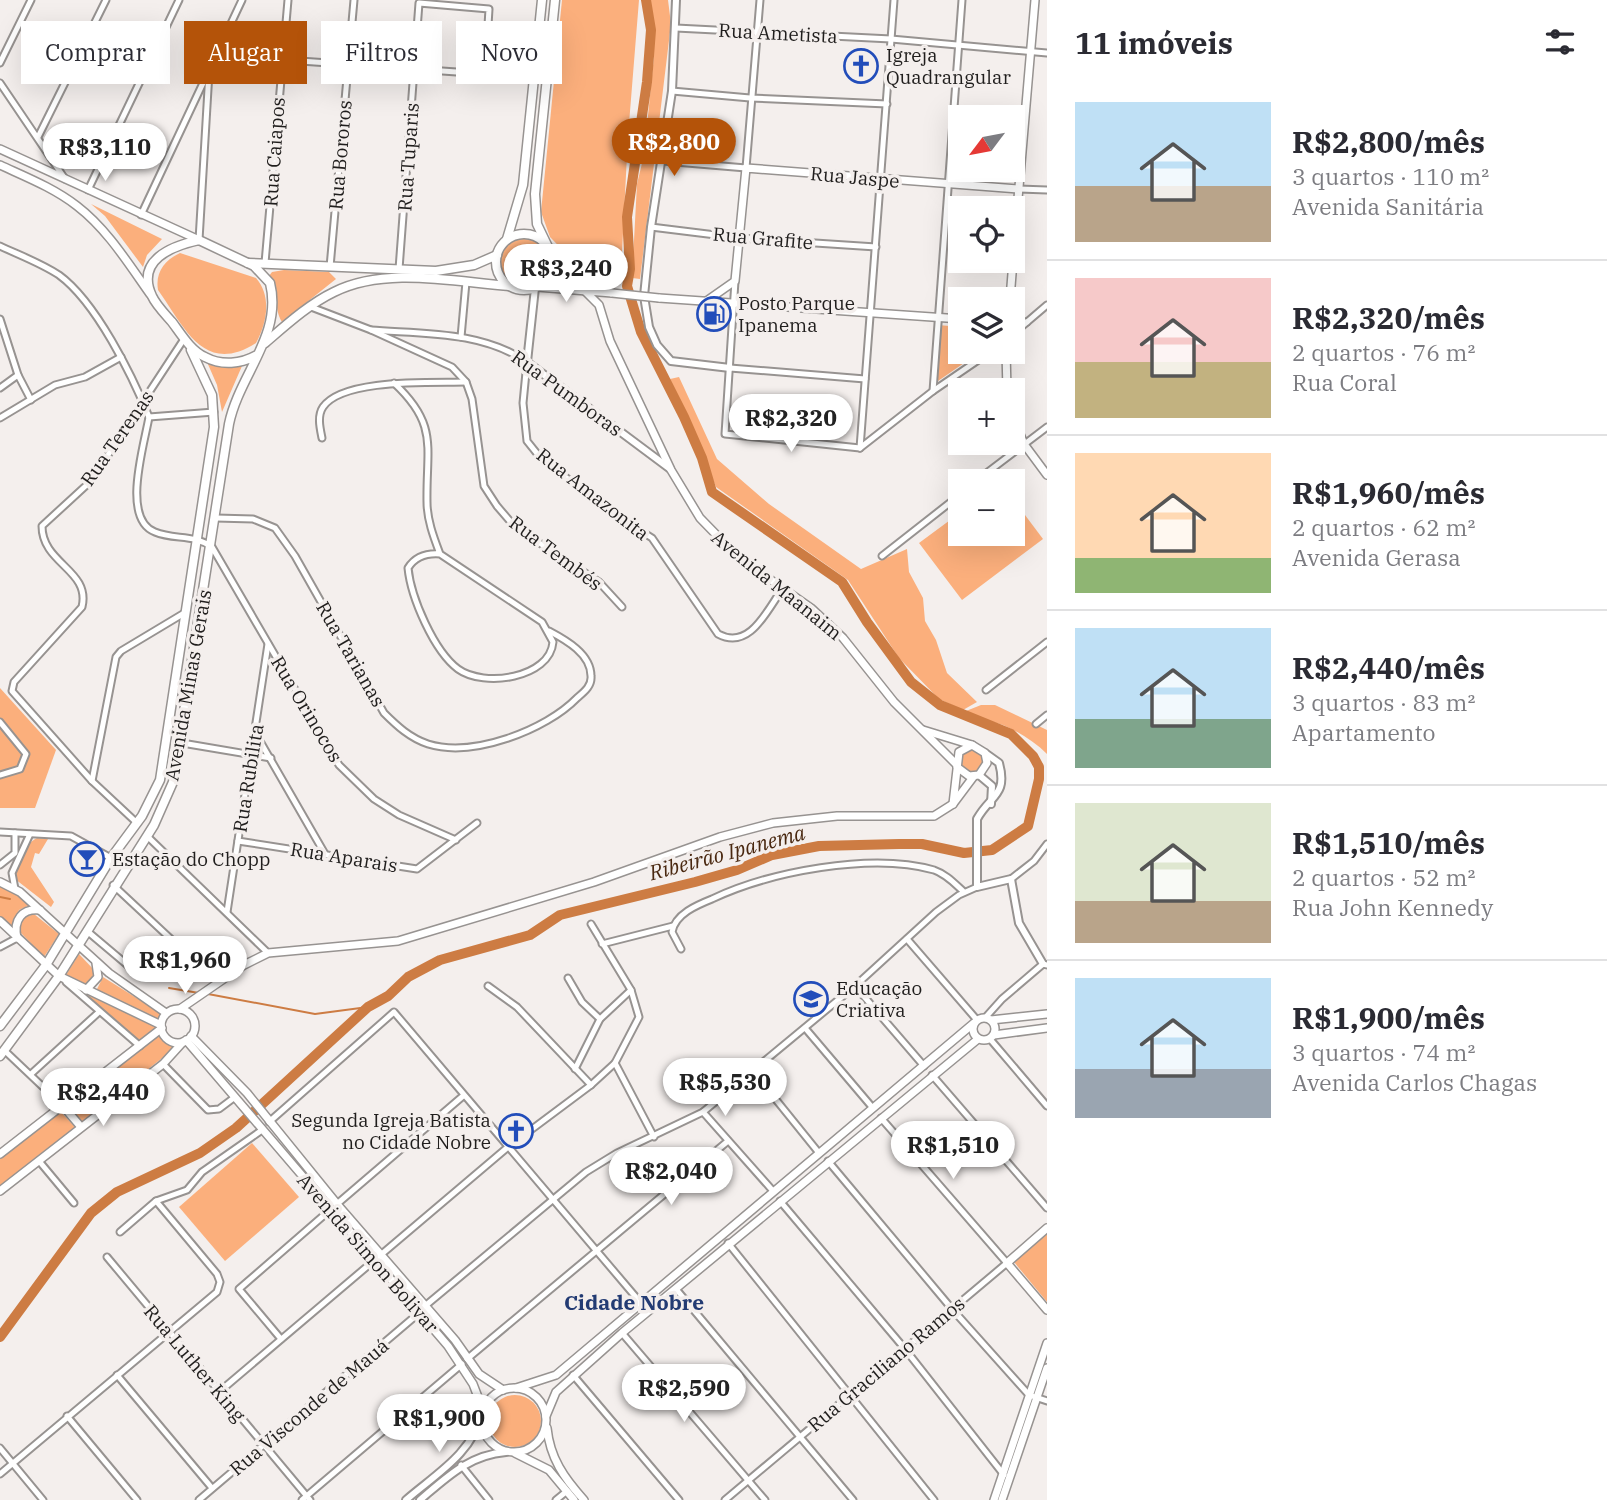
<!DOCTYPE html>
<html lang="pt">
<meta charset="utf-8">
<style>
body{margin:0;font-family:"IBM Plex Serif",serif;background:#f2f2f3;color:#2b2b33;height:100vh;display:flex;flex-direction:column;font-size:26px;white-space:nowrap}
*{box-sizing:border-box;margin:0}
p{font-size:23px;color:#7c7c81}
.icon{flex:none;width:38px;height:38px;fill:none;stroke:currentColor;stroke-width:2;stroke-linecap:round;stroke-linejoin:round}
.map{position:relative;flex:1;overflow:hidden}
.drawer{display:flex;flex-direction:column;background:#fff;width:560px}
.drawer>*{flex:none}
.banner{position:absolute;left:21px;top:21px;width:665px;height:63px;display:flex;gap:14px}
.needle{width:46px;rotate:238deg}
.tools{position:absolute;left:948px;top:105px;display:grid;gap:14px}
.tools a{display:grid;place-items:center;width:77px;height:77px;border-radius:0px;background:#fff;box-shadow:0 7px 28px #0002;font-size:35px}
.price{position:absolute;translate:-50% -60px;padding:0 16px;border-radius:24px;background:#fff;color:#222;font-size:23px;line-height:46px;filter:drop-shadow(0 2px 4px #0008)}
.price::after{content:'';position:absolute;left:50%;top:42px;width:21px;height:16px;margin-left:-10px;background:inherit;clip-path:polygon(0 0,100% 0,50% 100%)}
.price.active{background:#b45309;color:#fff}
ul{padding:0;list-style:none}
li{display:flex;align-items:center;gap:21px;height:175px;padding:0 28px}
li+li{border-top:2px solid #e1e1e2}
li span{display:grid;place-items:center;flex:none;width:196px;height:140px;border-radius:0px;color:#555}
li>.icon{margin-inline-start:auto}
span .icon{width:84px;height:84px;fill:#fffc;stroke-width:1}
li b{font-size:30px}
h2{display:flex;justify-content:space-between;align-items:center;height:84px;padding:0 28px;font-size:30px}
.chip{padding:0 24px;border-radius:0px;background:#fff;box-shadow:0 7px 28px #0002;font-size:24px;line-height:63px}
.chip.active{background:#b45309;color:#fff}
main{display:flex;flex:1;min-height:0}
.map>svg:first-child{display:block}
.green{fill:#fbaf7c}
.lines{fill:none;stroke-linecap:round;stroke-linejoin:round}
.stream{stroke:#cd7c43;stroke-width:2}
.river{stroke:#cd7c43;stroke-width:10}
.minor-casing{stroke:#979391;stroke-width:9}
.tertiary-casing{stroke:#979391;stroke-width:10}
.secondary-casing{stroke:#979391;stroke-width:10}
.primary-casing{stroke:#979391;stroke-width:11}
.minor{stroke:#fff;stroke-width:5}
.tertiary{stroke:#fff;stroke-width:6}
.secondary{stroke:#fff;stroke-width:7}
.primary{stroke:#fff;stroke-width:8}
.secondary-bridge-casing{stroke:#979391;stroke-width:10;stroke-linecap:butt}
.secondary-bridge{stroke:#fff;stroke-width:7}
.labels{text-anchor:middle;dominant-baseline:central;stroke-width:7;stroke-linejoin:round;paint-order:stroke}
.street-label{font-size:19px;fill:#201e1d;stroke:#f4efed}
.poi-label{font-size:19px;fill:#201e1d;stroke:#f4efed;text-anchor:start}
.water-label{font-size:21px;font-style:italic;fill:#492810;stroke:#f4efed}
.neighbourhood-label{font-size:21px;font-weight:bold;fill:#233b73;stroke:#f4efed}
</style>
<main>
<div class="map">
<svg width="1047" height="1500" viewBox="0 0 1047 1500">
<rect width="100%" height="100%" fill="#f4efed"/>
<!-- green -->
<g class="green">
<path d="M562,0H639L628,136L621,272L581,269L550,237L541,212Z"/>
<path d="M649,0H668L671,24L640,279L632,278L637,184L644,155L654,56Z"/>
<path d="M91,204L162,239L147,255L143,267L105,216Z"/>
<circle cx="524" cy="263" r="24"/>
<path d="M180,253L256,278C272,296 267,323 256,343C204,376 185,328 158,290C155,272 165,260 180,253Z"/>
<path d="M284,270L329,272L336,279L282,322C273,308 280,290 269,276L272,272Z"/>
<path d="M938,325L961,327V352H980L938,381Z"/>
<path d="M207,362L219,366H242L222,412L217,385Z"/>
<path d="M679,377L717,459L769,504L861,569L907,549L909,572L923,598L925,621L936,640L947,673L977,702L963,710L939,699L899,658L848,580L716,487L670,379Z"/>
<path d="M1013,499L1043,539L962,600L919,543L961,512V534H1013Z"/>
<path d="M0,688L56,750L35,808H0Z"/>
<path d="M981,705H995L1047,730V754C1035,742 1019,732 1003,725C991,720 975,722 966,711Z"/>
<path d="M970,747L981,752L985,760L979,771L971,774L960,767L959,755Z"/>
<path d="M37,838L48,839L39,854L35,853L31,867L54,902L51,907L15,879C14,866 25,843 37,838Z"/>
<path d="M0,885L12,889L30,905L19,910L12,926L0,917Z"/>
<path d="M34,914L59,934L44,957L19,931L23,918Z"/>
<path d="M79,954L95,971L89,984H83L66,975Z"/>
<path d="M103,977L167,1017L162,1021L96,991Z"/>
<path d="M86,994L157,1028L138,1043Z"/>
<path d="M160,1034L175,1048L133,1081L121,1079L117,1068Z"/>
<path d="M109,1074L118,1085L129,1088L82,1122L67,1107Z"/>
<path d="M61,1112L76,1128L0,1187V1159Z"/>
<path d="M252,1143L299,1197L225,1261L179,1207Z"/>
<path d="M1047,1234V1302L1014,1262Z"/>
<circle cx="515" cy="1421" r="26"/>
</g>
<g class="lines">
<!-- stream -->
<g class="stream">
<path d="M0,897L10,899"/>
<path d="M169,988L199,993"/>
<path d="M208,994L315,1014L368,1007"/>
</g>
<!-- river -->
<path class="river" d="M0,1337L91,1213L117,1192L200,1153L236,1128L368,1007L388,996L408,977L440,960L530,935L560,915L695,882L737,870L772,855L819,846L899,844H922L964,853L992,850L1028,826L1039,779V767L1033,756L1011,734L940,705L911,682L867,622L842,582L712,492L702,458L684,417L641,332L627,286L630,269L627,217L647,82L651,30L646,0"/>
<!-- minor casing -->
<g class="minor-casing">
<g id="minor">
<path d="M676,28L891,39L1047,53"/>
<path d="M215,55C305,62 395,68 485,74L489,9L419,3L399,269"/>
<path d="M0,63L31,0"/>
<path d="M0,83L65,179"/>
<path d="M672,91L750,98L887,104"/>
<path d="M38,137L106,0"/>
<path d="M663,161L746,168L760,0"/>
<path d="M1019,189L1047,190"/>
<path d="M88,190L179,0"/>
<path d="M141,215L242,0"/>
<path d="M651,227L740,238L876,247"/>
<path d="M199,240L209,72"/>
<path d="M0,246C19,255 41,263 59,275C96,302 132,375 149,417"/>
<path d="M265,263L288,0"/>
<path d="M330,267L354,0"/>
<path d="M735,281L725,434L860,448"/>
<path d="M311,307L371,330L452,367L466,382L472,399L484,486L497,506L515,527L599,582L622,607"/>
<path d="M0,319L18,375L0,388"/>
<path d="M1013,322H1027"/>
<path d="M371,330C424,334 482,331 527,362L523,403L527,441L539,456L603,507L652,538L718,634C750,651 767,610 783,588"/>
<path d="M1013,334L1047,305"/>
<path d="M461,337L466,282"/>
<path d="M730,368L865,379"/>
<path d="M18,375L31,400"/>
<path d="M394,383C439,425 426,447 427,502C427,520 434,538 440,554L542,622L553,642C550,678 484,688 458,669C434,651 411,598 408,568C415,557 427,553 440,554"/>
<path d="M933,391L962,0"/>
<path d="M149,417C144,446 121,519 155,532C174,540 194,534 212,547L339,765L374,799L399,815L456,840"/>
<path d="M149,417L214,412"/>
<path d="M0,418L55,385L85,377L121,357"/>
<path d="M322,438C320,428 317,416 323,407C343,378 433,383 466,382"/>
<path d="M860,448L894,0"/>
<path d="M860,448L933,391L990,352"/>
<path d="M976,481L1047,427"/>
<path d="M216,518L253,519L275,528L295,556L384,713C397,726 410,738 428,744C473,758 546,730 577,698C584,692 592,686 591,676C591,654 566,640 549,631"/>
<path d="M882,556L961,494"/>
<path d="M986,690L1047,642"/>
<path d="M0,722L26,754L20,769L0,775"/>
<path d="M1036,724L1047,715"/>
<path d="M257,736L325,854"/>
<path d="M182,743L271,758"/>
<path d="M92,781L116,657L121,651L186,612"/>
<path d="M137,823L92,781L12,691L14,682L82,607C91,570 42,564 42,526L91,481L184,339"/>
<path d="M0,832L71,836L111,858"/>
<path d="M147,836L268,953"/>
<path d="M238,841L417,869L477,823"/>
<path d="M0,865L15,853V833"/>
<path d="M1011,879L1034,861L1047,844"/>
<path d="M113,885L218,983"/>
<path d="M15,889L12,873L30,834"/>
<path d="M227,912L268,644"/>
<path d="M87,931L138,974"/>
<path d="M907,939L977,1020"/>
<path d="M602,944L673,926"/>
<path d="M0,947L17,938"/>
<path d="M681,949L672,932C675,914 697,905 712,899C769,872 871,852 934,870C946,874 955,884 964,892"/>
<path d="M568,978L582,1002L600,1019"/>
<path d="M66,982L140,1046"/>
<path d="M488,986L517,1007L591,1085"/>
<path d="M855,986L924,1066"/>
<path d="M985,1018L1002,999L1043,964L1047,965"/>
<path d="M805,1028L872,1107"/>
<path d="M990,1039L1047,1106"/>
<path d="M4,1050L63,1106"/>
<path d="M615,1063L654,1137"/>
<path d="M163,1064L208,1110L219,1109L235,1097"/>
<path d="M575,1069L600,1019L631,990"/>
<path d="M752,1070L819,1153"/>
<path d="M31,1074L99,1012"/>
<path d="M932,1075L1047,1208"/>
<path d="M703,1112L773,1191"/>
<path d="M269,1122L394,1012L640,1302"/>
<path d="M39,1161L74,1203"/>
<path d="M828,1161L952,1309L1029,1395L1047,1401"/>
<path d="M780,1201L905,1349L1004,1475"/>
<path d="M337,1204L463,1096"/>
<path d="M120,1232L156,1201L187,1190L202,1172L262,1130"/>
<path d="M728,1243L934,1500"/>
<path d="M107,1257L310,1500"/>
<path d="M676,1289L853,1500"/>
<path d="M425,1306L586,1172L617,1153L703,1112L855,986L936,912L959,895L977,887"/>
<path d="M622,1333L765,1500"/>
<path d="M281,1339L239,1289L330,1210"/>
<path d="M467,1359L728,1141"/>
<path d="M117,1375L212,1488"/>
<path d="M573,1375L679,1500"/>
<path d="M219,1392L508,1147L591,1085L615,1063L639,1017L631,990L591,924"/>
<path d="M67,1416L137,1500"/>
<path d="M0,1448L43,1500"/>
<path d="M461,1465L489,1500"/>
<path d="M0,1474L217,1292L220,1282L217,1274L156,1201"/>
<path d="M199,1500L419,1313"/>
<path d="M302,1500L462,1364"/>
<path d="M556,1500L567,1491"/>
<path d="M725,1500L1007,1263L881,1118"/>
</g>
</g>
<!-- tertiary casing -->
<g class="tertiary-casing">
<g id="tertiary">
<path d="M676,0L672,91L651,227L644,296L649,327L657,345L671,361L730,368"/>
<path d="M535,288L527,362L669,468"/>
<path d="M985,753L999,763C1008,796 990,795 977,819V887L1011,879L1019,923L1043,964"/>
<path d="M979,775L992,786L991,804"/>
<path d="M406,1500C436,1474 472,1454 482,1413"/>
<path d="M420,1500C447,1477 469,1455 506,1452"/>
</g>
</g>
<!-- secondary casing -->
<g class="secondary-casing">
<g id="secondary">
<path d="M0,149L199,240"/>
<path d="M0,165C26,177 54,188 77,206C107,229 128,263 150,294"/>
<path d="M552,255L595,291"/>
<path d="M1013,257L1035,0"/>
<path d="M537,287L612,293"/>
<path d="M586,292L599,305L610,341L671,470L700,518L738,557L811,608L843,638L894,702L957,765"/>
<path d="M659,298L961,319"/>
<path d="M1010,299L1013,261"/>
<path d="M705,302L735,281L746,168L1019,189"/>
<path d="M1006,352L1007,390"/>
<path d="M1013,417L1024,444L1047,475"/>
<path d="M923,730L972,745"/>
<path d="M953,804L959,752L972,745L985,753L987,763L979,775L969,776L957,767"/>
<path d="M0,882L20,892L109,973L166,1013"/>
<path d="M0,921L59,976L161,1025"/>
<path d="M17,938C13,920 22,908 40,910"/>
<path d="M86,990L98,977L96,963"/>
<path d="M180,1009L244,965L268,953L398,941L594,882L720,837L773,823L837,816H934L953,804L974,776"/>
<circle cx="178" cy="1026" r="17"/>
<circle cx="984" cy="1029" r="11"/>
<path d="M991,1020L1047,1014"/>
<path d="M994,1035L1047,1028"/>
<path d="M191,1036L247,1093L337,1204L455,1340L479,1374L503,1390"/>
<path d="M186,1040L448,1346L473,1384L483,1410"/>
<path d="M112,1068L115,1077L132,1088"/>
<path d="M63,1106L81,1127"/>
<path d="M0,1154L162,1028"/>
<path d="M0,1191L163,1064L183,1042"/>
<path d="M1047,1228L1007,1263L1047,1310"/>
<circle cx="514" cy="1420" r="32"/>
<path d="M516,1388L556,1375L974,1023"/>
<path d="M546,1416L556,1392L622,1333L978,1039"/>
<path d="M547,1428C550,1458 564,1478 584,1500"/>
<path d="M515,1453L549,1470L574,1500"/>
<path d="M994,1500L1047,1343"/>
<path d="M1002,1500L1047,1368"/>
</g>
</g>
<!-- primary casing -->
<g class="primary-casing">
<g id="primary">
<circle cx="524" cy="262" r="28"/>
<path d="M507,239L523,185L542,0"/>
<path d="M548,247L537,224L535,194L555,0"/>
<path d="M248,263L436,271L474,265L497,255"/>
<path d="M265,343C286,325 309,304 334,292C386,266 455,282 510,286"/>
<path d="M0,1026L46,965L111,858L142,816L160,780L214,427L212,395L191,350"/>
<path d="M0,1056L59,976L154,825L173,782L229,424C239,375 283,335 270,283L254,266L199,240C172,246 135,260 152,296C156,305 165,314 172,322C181,334 191,351 205,357C222,366 241,364 257,355"/>
</g>
</g>
<!-- minor -->
<use href="#minor" class="minor"/>
<!-- tertiary -->
<use href="#tertiary" class="tertiary"/>
<!-- secondary -->
<use href="#secondary" class="secondary"/>
<!-- primary -->
<use href="#primary" class="primary"/>
<!-- secondary-bridge casing -->
<g class="secondary-bridge-casing">
<path id="secondary-bridge" d="M612,293L659,298"/>
</g>
<!-- secondary-bridge -->
<use href="#secondary-bridge" class="secondary-bridge"/>
</g>
<!-- icons -->
<defs>
<g id="church-ring" transform="scale(1.75)"><circle r="9.5" fill="#f4efed" stroke="#224dba" stroke-width="1.5"/><path d="M-1.2-6h2.4v3.5h3.3v2.4h-3.3V6h-2.4V-.1h-3.3v-2.4h3.3Z" fill="#224dba"/></g>
<g id="fuel-ring" transform="scale(1.75)"><circle r="9.5" fill="#f4efed" stroke="#224dba" stroke-width="1.5"/><path d="M-5.5-6h7V0h2V4h1.3V-2.5L3-4.5l.8-.8L6-3V5H2.5V1h-1V6h-7ZM-4.2-4.7v3.2H.2V-4.7Z" fill="#224dba"/></g>
<g id="bar-ring" transform="scale(1.75)"><circle r="9.5" fill="#f4efed" stroke="#224dba" stroke-width="1.5"/><path d="M-6-5H6L.8 .8V4.5H3.5V6h-7V4.5H-.8V.8Z" fill="#224dba"/></g>
<g id="school-ring" transform="scale(1.75)"><circle r="9.5" fill="#f4efed" stroke="#224dba" stroke-width="1.5"/><path d="M0-5L7-2L0 1L-7-2ZM-4 1L0 2.5L4 1V4Q0 6-4 4Z" fill="#224dba"/></g>
</defs>
<g fill-rule="evenodd">
<use href="#church-ring" x="861" y="66"/>
<use href="#fuel-ring" x="714" y="314"/>
<use href="#bar-ring" x="87" y="859"/>
<use href="#school-ring" x="811" y="999"/>
<use href="#church-ring" x="516" y="1131"/>
</g>
<g class="labels">
<!-- street labels -->
<g class="street-label">
<text transform="translate(778 33) rotate(3)">Rua Ametista</text>
<text transform="translate(274 152) rotate(-86)">Rua Caiapos</text>
<text transform="translate(340 155) rotate(-85)">Rua Bororos</text>
<text transform="translate(408 157) rotate(-86)">Rua Tuparis</text>
<text transform="translate(855 177) rotate(5)">Rua Jaspe</text>
<text transform="translate(763 238) rotate(5)">Rua Grafite</text>
<text transform="translate(567 393) rotate(36)">Rua Pumboras</text>
<text transform="translate(117 438) rotate(-55)">Rua Terenas</text>
<text transform="translate(593 494) rotate(38)">Rua Amazonita</text>
<text transform="translate(556 553) rotate(37)">Rua Tembés</text>
<text transform="translate(777 585) rotate(39)">Avenida Maanaim</text>
<text transform="translate(351 654) rotate(60)">Rua Tarianas</text>
<text transform="translate(188 685) rotate(-80)">Avenida Minas Gerais</text>
<text transform="translate(307 709) rotate(59)">Rua Orinocos</text>
<text transform="translate(248 778) rotate(-81)">Rua Rubilita</text>
<text transform="translate(344 857) rotate(9)">Rua Aparais</text>
<text transform="translate(368 1253) rotate(49)">Avenida Simon Bolivar</text>
<text transform="translate(195 1363) rotate(50)">Rua Luther King</text>
<text transform="translate(886 1364) rotate(-40)">Rua Graciliano Ramos</text>
<text transform="translate(309 1407) rotate(-40)">Rua Visconde de Mauá</text>
</g>
<!-- poi labels -->
<g class="poi-label">
<text x="886" y="55">Igreja<tspan x="886" dy="22">Quadrangular</tspan></text>
<text x="738" y="303">Posto Parque<tspan x="738" dy="22">Ipanema</tspan></text>
<text x="112" y="859">Estação do Chopp</text>
<text x="836" y="988">Educação<tspan x="836" dy="22">Criativa</tspan></text>
<text x="491" y="1120" text-anchor="end">Segunda Igreja Batista<tspan x="491" dy="22">no Cidade Nobre</tspan></text>
</g>
<!-- water labels -->
<g class="water-label">
<text transform="translate(727 852) rotate(-15)">Ribeirão Ipanema</text>
</g>
<!-- neighbourhood labels -->
<g class="neighbourhood-label">
<text x="634" y="1302">Cidade Nobre</text>
</g>
</g>
</svg>
<div class="tools">
<a><svg class="needle" viewBox="-14 -14 28 28"><path d="M0-13l5 13h-10z" fill="#e53935"/><path d="M0 13l5-13h-10z" fill="#7c7c81"/></svg></a>
<a><svg class="icon" aria-label="locate" viewBox="0 0 24 24"><circle cx="12" cy="12" r="6"/><path d="M12 2v4M12 18v4M2 12h4M18 12h4"/></svg></a>
<a><svg class="icon" aria-label="layers" viewBox="0 0 24 24"><path d="M12 4l9 5-9 5-9-5zM3 14l9 5 9-5"/></svg></a>
<a>+</a>
<a>−</a>
</div>
<b class="price active" style="left:674px;top:178px">R$2,800</b>
<b class="price" style="left:105px;top:183px">R$3,110</b>
<b class="price" style="left:566px;top:304px">R$3,240</b>
<b class="price" style="left:791px;top:454px">R$2,320</b>
<b class="price" style="left:185px;top:996px">R$1,960</b>
<b class="price" style="left:725px;top:1118px">R$5,530</b>
<b class="price" style="left:103px;top:1128px">R$2,440</b>
<b class="price" style="left:953px;top:1181px">R$1,510</b>
<b class="price" style="left:671px;top:1207px">R$2,040</b>
<b class="price" style="left:684px;top:1424px">R$2,590</b>
<b class="price" style="left:439px;top:1454px">R$1,900</b>
<div class="banner">
<a class="chip">Comprar</a>
<a class="chip active">Alugar</a>
<a class="chip">Filtros</a>
<a class="chip">Novo</a>
</div>
</div>
<section class="drawer">
<h2>11 imóveis<svg class="icon" aria-label="filters" viewBox="0 0 24 24"><path d="M4 7h16M4 17h16"/><circle cx="9" cy="7" r="2"/><circle cx="15" cy="17" r="2"/></svg></h2>
<ul>
<li><span style="background:linear-gradient(#bfe0f5 60%,#b9a48a 0)"><svg class="icon" aria-label="home" viewBox="0 0 24 24"><path d="M3 11l9-7 9 7M6 9v11h12V9"/></svg></span><div><b>R$2,800/mês</b><p>3 quartos · 110 m²</p><p>Avenida Sanitária</p></div></li>
<li><span style="background:linear-gradient(#f6c9c9 60%,#c2b280 0)"><svg class="icon" aria-label="home" viewBox="0 0 24 24"><path d="M3 11l9-7 9 7M6 9v11h12V9"/></svg></span><div><b>R$2,320/mês</b><p>2 quartos · 76 m²</p><p>Rua Coral</p></div></li>
<li><span style="background:linear-gradient(#ffd9b3 75%,#8fb573 0)"><svg class="icon" aria-label="home" viewBox="0 0 24 24"><path d="M3 11l9-7 9 7M6 9v11h12V9"/></svg></span><div><b>R$1,960/mês</b><p>2 quartos · 62 m²</p><p>Avenida Gerasa</p></div></li>
<li><span style="background:linear-gradient(#bfe0f5 65%,#7fa58c 0)"><svg class="icon" aria-label="home" viewBox="0 0 24 24"><path d="M3 11l9-7 9 7M6 9v11h12V9"/></svg></span><div><b>R$2,440/mês</b><p>3 quartos · 83 m²</p><p>Apartamento</p></div></li>
<li><span style="background:linear-gradient(#dfe7d0 70%,#b9a48a 0)"><svg class="icon" aria-label="home" viewBox="0 0 24 24"><path d="M3 11l9-7 9 7M6 9v11h12V9"/></svg></span><div><b>R$1,510/mês</b><p>2 quartos · 52 m²</p><p>Rua John Kennedy</p></div></li>
<li><span style="background:linear-gradient(#bfe0f5 65%,#9aa5b1 0)"><svg class="icon" aria-label="home" viewBox="0 0 24 24"><path d="M3 11l9-7 9 7M6 9v11h12V9"/></svg></span><div><b>R$1,900/mês</b><p>3 quartos · 74 m²</p><p>Avenida Carlos Chagas</p></div></li>
</ul>
</section>
</main>
